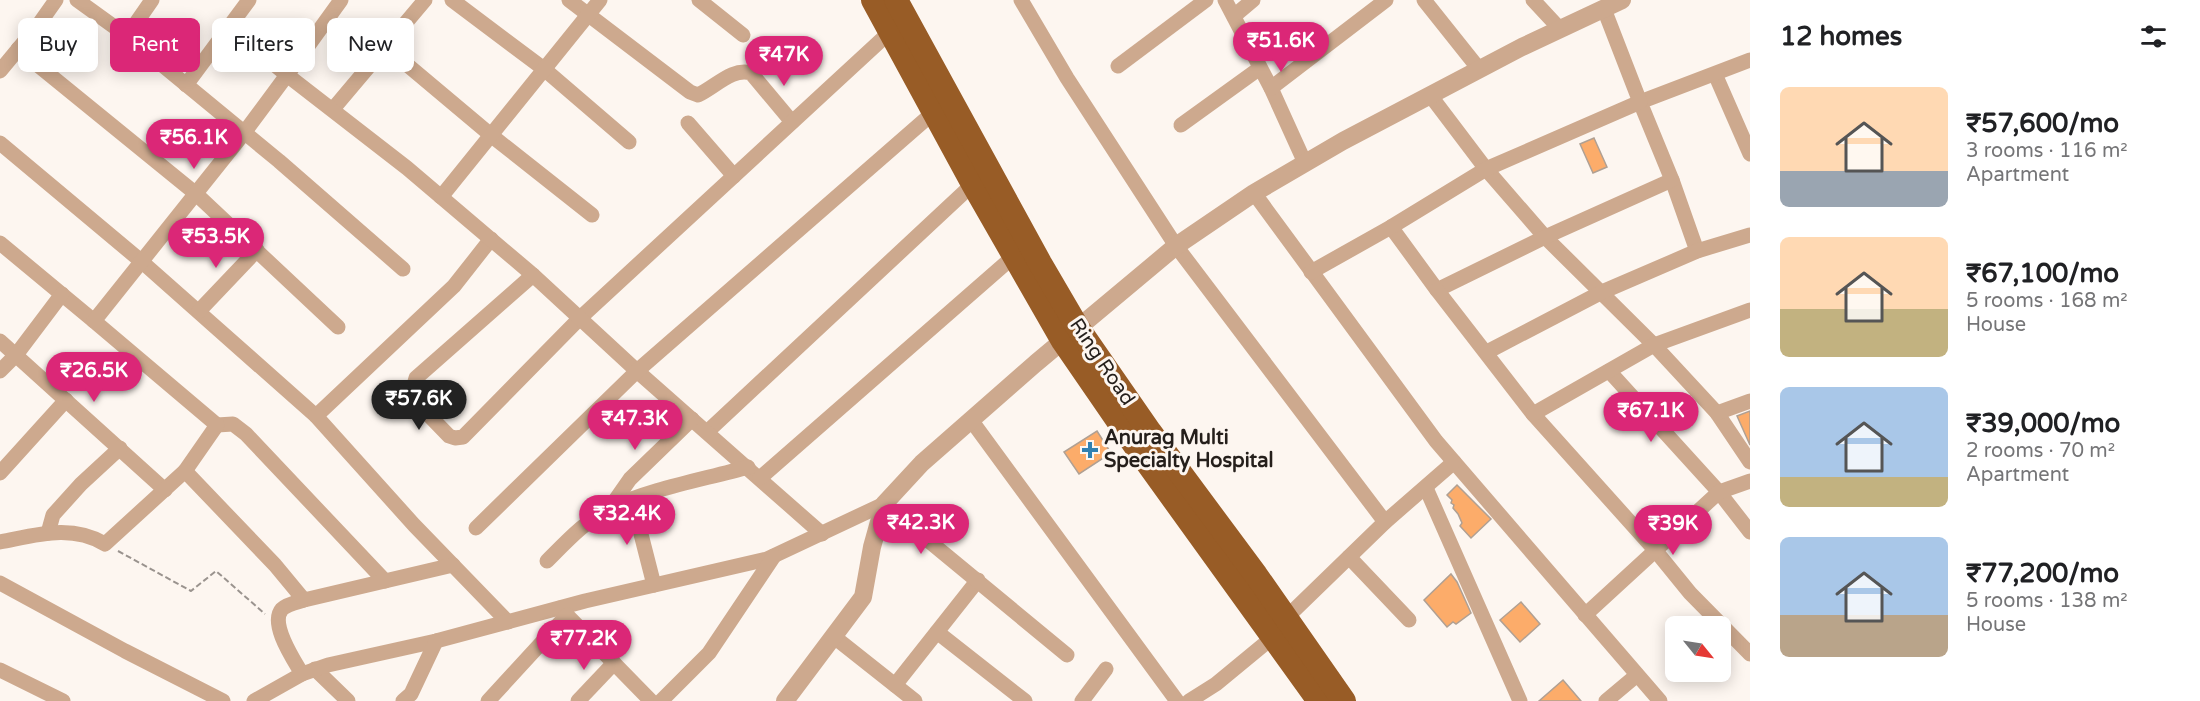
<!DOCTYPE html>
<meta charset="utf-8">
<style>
body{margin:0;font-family:"Varela Round",sans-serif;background:#f6f6f6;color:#202124;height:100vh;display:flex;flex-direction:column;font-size:22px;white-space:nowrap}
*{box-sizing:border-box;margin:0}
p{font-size:20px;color:#757577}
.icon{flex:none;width:33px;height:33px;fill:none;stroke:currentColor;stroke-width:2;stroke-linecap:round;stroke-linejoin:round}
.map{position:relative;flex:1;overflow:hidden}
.panel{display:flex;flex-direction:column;background:#fff;width:450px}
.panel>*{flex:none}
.banner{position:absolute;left:18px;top:18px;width:570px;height:54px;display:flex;gap:12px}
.needle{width:39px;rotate:120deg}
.buttons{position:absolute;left:1665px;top:616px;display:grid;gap:12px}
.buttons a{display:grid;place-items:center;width:66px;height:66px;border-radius:9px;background:#fff;box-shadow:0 3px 15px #0003;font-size:30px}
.price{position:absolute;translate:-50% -51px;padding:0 14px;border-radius:21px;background:#db2777;color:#fff;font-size:20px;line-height:39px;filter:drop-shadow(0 2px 3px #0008)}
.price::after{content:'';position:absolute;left:50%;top:36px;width:18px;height:14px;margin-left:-9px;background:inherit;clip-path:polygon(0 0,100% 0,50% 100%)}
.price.selected{background:#222;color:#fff}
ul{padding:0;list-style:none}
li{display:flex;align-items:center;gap:18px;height:150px;padding:0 30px}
li span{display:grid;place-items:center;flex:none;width:168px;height:120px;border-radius:9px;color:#555}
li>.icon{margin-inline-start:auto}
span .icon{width:72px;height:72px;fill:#fffc;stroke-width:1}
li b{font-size:26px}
h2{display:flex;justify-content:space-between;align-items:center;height:72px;padding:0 30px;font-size:26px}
.tag{padding:0 21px;border-radius:9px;background:#fff;box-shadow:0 3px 15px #0003;font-size:21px;line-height:54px}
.tag.selected{background:#db2777;color:#fff}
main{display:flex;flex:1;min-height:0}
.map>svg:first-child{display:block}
.building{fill:#fcac6a;stroke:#b0a093;stroke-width:1.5}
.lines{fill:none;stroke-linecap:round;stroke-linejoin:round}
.path{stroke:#9a938e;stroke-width:2;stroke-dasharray:6 3;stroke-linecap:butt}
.minor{stroke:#cda98e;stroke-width:15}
.tertiary{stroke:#cda98e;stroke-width:18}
.trunk{stroke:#985c26;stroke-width:24}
.poi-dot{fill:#3181b2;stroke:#fdf6f0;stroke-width:2}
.labels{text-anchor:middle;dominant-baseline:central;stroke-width:6;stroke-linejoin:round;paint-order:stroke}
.street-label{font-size:20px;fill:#251f1b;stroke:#fdf6f0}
.poi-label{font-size:20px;font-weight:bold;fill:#251f1b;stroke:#fdf6f0;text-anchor:start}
</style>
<main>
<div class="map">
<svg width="1750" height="701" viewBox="0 0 1750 701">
<rect width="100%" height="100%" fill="#fdf6f0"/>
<!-- building -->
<g class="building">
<path d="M1594,138L1607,167L1593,173L1580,144Z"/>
<path d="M1750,411V445L1737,416Z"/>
<path d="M1097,431L1111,453L1079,474L1064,452Z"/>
<path d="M1457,485L1491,519L1471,538L1460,526L1462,523L1458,514L1453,508L1454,505L1451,503L1452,500L1447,495Z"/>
<path d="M1451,574L1457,582L1471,613L1456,624L1453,622L1447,627L1424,600Z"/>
<path d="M1521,602L1540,624L1520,642L1500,620Z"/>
<path d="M1563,680L1581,701H1539Z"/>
</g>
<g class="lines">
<!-- path -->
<path class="path" d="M118,551L191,591L216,571L265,614"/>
<!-- minor -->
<g class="minor">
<path d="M77,0L127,36L279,161L403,269"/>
<path d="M452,0L544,69L629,142"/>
<path d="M569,0L690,92L698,95C715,87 733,67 751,73L792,122"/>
<path d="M699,0L743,35"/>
<path d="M1021,0L1067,78L1176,246L1385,522"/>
<path d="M1225,0L1271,88L1305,163"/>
<path d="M1424,0L1479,69"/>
<path d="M1533,0L1560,29"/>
<path d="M1234,16L1253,0"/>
<path d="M229,27L287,75L341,0"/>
<path d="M127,36L152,0"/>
<path d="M386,47L492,136L592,215"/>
<path d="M18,49L195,193L338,327"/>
<path d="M1118,66L1206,0"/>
<path d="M0,71L39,24L56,0"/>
<path d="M1715,74L1750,154"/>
<path d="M186,85L249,0"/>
<path d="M1271,88L1386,0"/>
<path d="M1430,95L1486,169L1545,237L1654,345L1717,413L1750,462"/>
<path d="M333,109L425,0"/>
<path d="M688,123L734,176"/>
<path d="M1181,125L1260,68"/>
<path d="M0,143L141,261L316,416"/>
<path d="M1672,180L1697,251"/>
<path d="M1254,193L1436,441L1660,701"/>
<path d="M441,197L600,0"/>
<path d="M1391,227L1437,290L1545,237L1672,180L1640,102L1750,60"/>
<path d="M491,239L454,286L316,416L414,525L508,622"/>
<path d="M0,243L94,321"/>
<path d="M1311,272L1391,227L1486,169L1640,102L1604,9"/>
<path d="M533,275L416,378L412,392L417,403L449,436L455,438L463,437L580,318L891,31"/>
<path d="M1437,290L1533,414L1655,550L1690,593L1750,654"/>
<path d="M199,311L257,250"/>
<path d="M0,341L165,490"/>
<path d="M1487,352L1602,292L1697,251L1750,235"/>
<path d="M0,371L16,355L62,294"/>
<path d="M1609,371L1719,492L1750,532"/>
<path d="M1717,413L1750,401"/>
<path d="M1533,414L1654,345L1750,310"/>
<path d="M971,420L1177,701"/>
<path d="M217,425L233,424L246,434L385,581"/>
<path d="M707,432L973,184"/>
<path d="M185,471L217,425L94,321L244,133L287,75L407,168L533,275L637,371L822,534"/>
<path d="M0,473L66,400"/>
<path d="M760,478L1014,256"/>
<path d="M1426,488L1520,701"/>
<path d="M632,499L654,585"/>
<path d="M609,509L630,479L692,419"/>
<path d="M476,528L637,371L934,112"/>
<path d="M48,533L53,515L81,484L120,448"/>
<path d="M0,542C37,535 71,524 105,544L185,471L275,565L304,600C298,602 287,604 282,609C269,624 294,660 302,674"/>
<path d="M1349,557L1409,620"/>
<path d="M547,561C566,542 586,520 611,508C649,489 706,479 748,467"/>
<path d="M0,583L125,651L223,701"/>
<path d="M304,600L453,565"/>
<path d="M560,608L651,701"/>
<path d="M1585,615L1719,492L1750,481"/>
<path d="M1286,618L1385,522L1454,462"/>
<path d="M937,632L1025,701"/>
<path d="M833,636L915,701"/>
<path d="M315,669L348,701"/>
<path d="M0,670L63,701"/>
<path d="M895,685L978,580"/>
<path d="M254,701L302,674L328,665L436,641L585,601L767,559L884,504L1067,655"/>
<path d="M403,701L411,694L436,641"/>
<path d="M488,701L567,615"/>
<path d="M578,701L614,663"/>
<path d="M661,701L709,653L774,556"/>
<path d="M1082,701L1106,669"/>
<path d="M1189,701L1216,684L1273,637"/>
<path d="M1606,701L1637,675"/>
</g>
<!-- tertiary -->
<path class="tertiary" d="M785,701L863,597L872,547L884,504L922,463L1036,363L1176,246L1254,193L1343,141L1522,47L1622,0"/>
<!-- trunk -->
<g class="trunk">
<path d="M873,0L973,184L1063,341L1138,450L1319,701"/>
<path d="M896,0L1040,263L1078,328L1150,432L1256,575L1344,701"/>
</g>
</g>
<!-- markers -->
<path class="poi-dot" d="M1087 441h6v6h6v6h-6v6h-6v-6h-6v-6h6z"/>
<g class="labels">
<!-- street labels -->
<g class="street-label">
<text transform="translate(1102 362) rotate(56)">Ring Road</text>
</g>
<!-- poi labels -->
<g class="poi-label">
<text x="1104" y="438">Anurag Multi<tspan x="1104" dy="23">Specialty Hospital</tspan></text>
</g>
</g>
</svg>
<div class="buttons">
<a><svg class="needle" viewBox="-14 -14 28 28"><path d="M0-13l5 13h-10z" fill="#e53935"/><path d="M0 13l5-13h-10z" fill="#757577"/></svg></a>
</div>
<b class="price" style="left:1281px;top:73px">₹51.6K</b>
<b class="price" style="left:784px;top:87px">₹47K</b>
<b class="price" style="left:194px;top:170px">₹56.1K</b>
<b class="price" style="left:216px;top:269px">₹53.5K</b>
<b class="price" style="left:94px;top:403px">₹26.5K</b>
<b class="price selected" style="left:419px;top:431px">₹57.6K</b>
<b class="price" style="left:1651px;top:443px">₹67.1K</b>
<b class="price" style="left:635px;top:451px">₹47.3K</b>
<b class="price" style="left:627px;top:546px">₹32.4K</b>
<b class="price" style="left:921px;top:555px">₹42.3K</b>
<b class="price" style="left:1673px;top:556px">₹39K</b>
<b class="price" style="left:584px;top:671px">₹77.2K</b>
<div class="banner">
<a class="tag">Buy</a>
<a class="tag selected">Rent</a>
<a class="tag">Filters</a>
<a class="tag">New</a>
</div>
</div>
<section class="panel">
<h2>12 homes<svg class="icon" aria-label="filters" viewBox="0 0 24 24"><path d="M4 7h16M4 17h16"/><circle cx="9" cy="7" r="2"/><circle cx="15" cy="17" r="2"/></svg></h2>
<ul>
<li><span style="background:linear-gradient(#ffd9b3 70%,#9aa5b1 0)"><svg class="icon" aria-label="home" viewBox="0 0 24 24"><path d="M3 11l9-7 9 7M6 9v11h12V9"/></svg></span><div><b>₹57,600/mo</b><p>3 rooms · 116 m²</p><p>Apartment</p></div></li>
<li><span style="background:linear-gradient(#ffd9b3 60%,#c2b280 0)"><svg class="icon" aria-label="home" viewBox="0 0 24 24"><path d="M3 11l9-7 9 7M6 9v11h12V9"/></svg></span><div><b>₹67,100/mo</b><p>5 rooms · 168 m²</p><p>House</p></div></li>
<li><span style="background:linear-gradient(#a9c7e8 75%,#c2b280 0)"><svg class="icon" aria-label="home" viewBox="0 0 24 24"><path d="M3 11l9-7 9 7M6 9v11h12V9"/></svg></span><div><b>₹39,000/mo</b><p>2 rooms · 70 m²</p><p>Apartment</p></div></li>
<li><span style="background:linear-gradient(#a9c7e8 65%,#b9a48a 0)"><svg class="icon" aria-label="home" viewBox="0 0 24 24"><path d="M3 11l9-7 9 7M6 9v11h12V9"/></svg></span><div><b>₹77,200/mo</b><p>5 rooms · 138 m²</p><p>House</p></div></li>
</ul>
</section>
</main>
